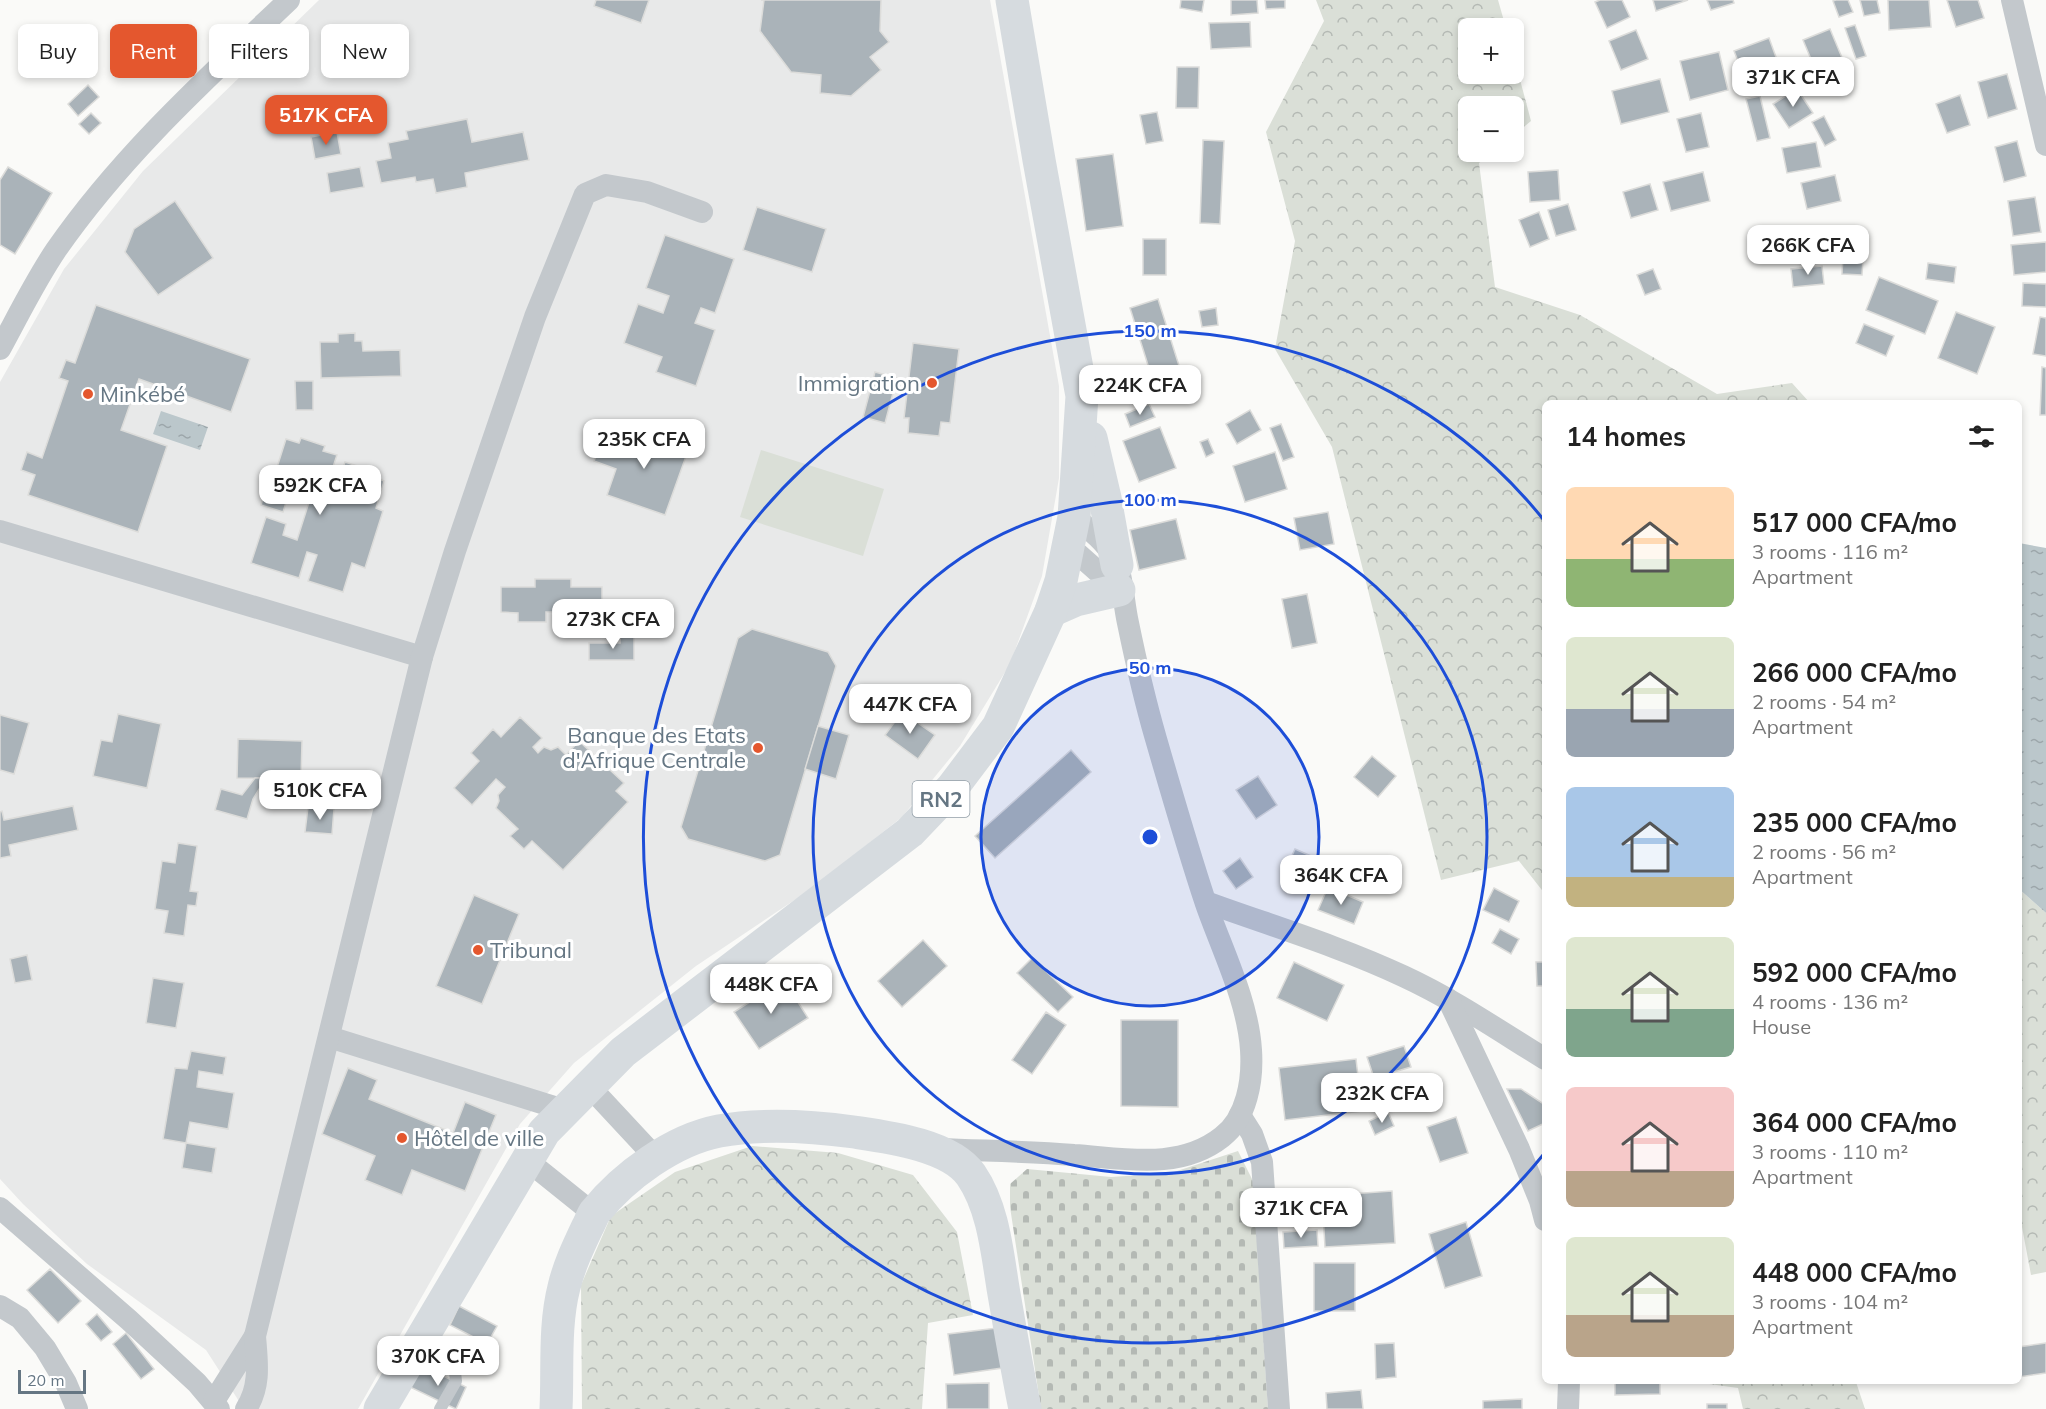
<!DOCTYPE html>
<meta charset="utf-8">
<style>
body{margin:0;font-family:Mulish,sans-serif;background:#f6f6f6;color:#222;height:100vh;display:flex;flex-direction:column;font-size:22px;white-space:nowrap}
*{box-sizing:border-box;margin:0}
p{font-size:20px;color:#767676}
.icon{flex:none;width:33px;height:33px;fill:none;stroke:currentColor;stroke-width:2;stroke-linecap:round;stroke-linejoin:round}
.map{position:relative;flex:1;overflow:hidden}
.panel{position:absolute;left:1542px;top:400px;width:480px;height:984px;display:flex;flex-direction:column;background:#fff;border-radius:9px;box-shadow:0 3px 9px #0003}
.panel>*{flex:none}
.hud{position:absolute;left:18px;top:24px;width:570px;height:54px;display:flex;gap:12px}
.tools{position:absolute;left:1458px;top:18px;display:grid;gap:12px}
.tools a{display:grid;place-items:center;width:66px;height:66px;border-radius:9px;background:#fff;box-shadow:0 3px 9px #0003;font-size:30px}
.scale{position:absolute;left:18px;bottom:15px;width:68px;box-sizing:border-box;padding-left:6px;border:3px solid #657683;border-top:0;font-size:16px;line-height:21px;white-space:nowrap;color:#657683;-webkit-text-stroke:4px #fff;paint-order:stroke}
.price{position:absolute;translate:-50% -51px;padding:0 14px;border-radius:12px;background:#fff;color:#222;font-size:20px;line-height:39px;filter:drop-shadow(0 2px 3px #0008)}
.price::after{content:'';position:absolute;left:50%;top:36px;width:18px;height:14px;margin-left:-9px;background:inherit;clip-path:polygon(0 0,100% 0,50% 100%)}
.price.current{background:#e4572e;color:#fff}
ul{padding:0;list-style:none}
li{display:flex;align-items:center;gap:18px;height:150px;padding:0 24px}
li span{display:grid;place-items:center;flex:none;width:168px;height:120px;border-radius:9px;color:#555}
li>.icon{margin-inline-start:auto}
span .icon{width:72px;height:72px;fill:#fffc;stroke-width:1}
li b{font-size:26px}
h2{display:flex;justify-content:space-between;align-items:center;height:72px;padding:0 24px;font-size:26px}
.chip{padding:0 21px;border-radius:9px;background:#fff;box-shadow:0 3px 9px #0003;font-size:21px;line-height:54px}
.chip.current{background:#e4572e;color:#fff}
.map>svg:first-child{display:block}
.built{fill:#e8e9e9}
.forest{fill:url(#forest-crowns)}
.cemetery{fill:url(#cemetery-stones)}
.pitch{fill:#dadfd7}
.water{fill:url(#water-ripples)}
.building{fill:#aab3b9;stroke:#dcdcda;stroke-width:1.5}
.lines{fill:none;stroke-linecap:round;stroke-linejoin:round}
.lane{stroke:#c3c8cc;stroke-width:12}
.street{stroke:#c3c8cc;stroke-width:22}
.secondary{stroke:#d6dbdf;stroke-width:33}
.highway{stroke:#d6dbdf;stroke-width:33}
.ring{fill:none;stroke:#1d4ed8;stroke-width:3}
.poi-dot{fill:#e4572e;stroke:#fff;stroke-width:2}
.labels{text-anchor:middle;dominant-baseline:central;stroke-width:6;stroke-linejoin:round;paint-order:stroke}
.shield{fill:#fff;stroke:#939fa8;stroke-width:1.5}
.shield-label{font-size:21px;font-weight:bold;fill:#657683}
.poi-label{font-size:22px;fill:#657683;stroke:#fff;text-anchor:start}
.centre{fill:#1d4ed8;stroke:#fff;stroke-width:3}
.ring-label{font-size:18px;text-anchor:middle;font-weight:bold;fill:#1d4ed8;stroke:#fff;stroke-width:6;stroke-linejoin:round;paint-order:stroke}
</style>
<div class="map">
<svg width="2046" height="1409" viewBox="0 0 2046 1409">
<defs>
<pattern id="forest-crowns" width="20" height="18" patternUnits="userSpaceOnUse" patternTransform="scale(1.5)"><rect width="20" height="18" fill="#dadfd7"/><path d="M2 6a3 3 0 1 1 6 0M12 15a3 3 0 1 1 6 0" fill="none" stroke="#b4b9b4"/></pattern>
<pattern id="cemetery-stones" width="16" height="16" patternUnits="userSpaceOnUse" patternTransform="scale(1.5)"><rect width="16" height="16" fill="#dadfd7"/><path d="M2 7V4a2 2 0 0 1 4 0v3zM10 15v-3a2 2 0 0 1 4 0v3z" fill="#b4b9b4"/></pattern>
<pattern id="water-ripples" width="26" height="14" patternUnits="userSpaceOnUse" patternTransform="scale(1.5)"><rect width="26" height="14" fill="#bbc7cb"/><path d="M2 4q2-2 4 0t4 0M15 11q2-2 4 0t4 0" fill="none" stroke="#9ca6aa"/></pattern>
</defs>
<rect width="100%" height="100%" fill="#fafaf8"/>
<!-- built -->
<path class="built" d="M319,0H990L1059,386V478L1042,576L1010,664L960,746L902,817L811,889L696,966L574,1063L520,1124L358,1409H244L206,1350L87,1264L23,1204L0,1179V382L64,269L143,171Z"/>
<!-- forest -->
<g class="forest">
<path d="M1316,0H1498L1506,28H1468V74H1514V57L1531,121L1514,135V106H1468V152H1493L1479,163L1495,287L1580,315L1717,394L1792,383L1810,403L1545,404V894L1519,861L1441,880L1332,447L1275,349L1295,241L1266,132L1324,21Z"/>
<path d="M2019,889L2046,913V1272L2031,1275L2019,1211Z"/>
<path d="M752,1146L838,1153L913,1175L957,1232L973,1315L928,1323L922,1409H582L581,1285L611,1216L675,1172Z"/>
<path d="M1701,1382H1856L1865,1409H1743L1738,1388L1702,1383Z"/>
</g>
<!-- cemetery -->
<path class="cemetery" d="M1238,1151L1253,1181L1268,1409H1041L1010,1207V1184L1027,1169L1111,1177L1171,1173Z"/>
<!-- pitch -->
<path class="pitch" d="M761,450L884,489L863,556L740,517Z"/>
<!-- water -->
<g class="water">
<path d="M161,411L208,427L200,450L153,434Z"/>
<path d="M2019,543L2046,548V913L2019,889Z"/>
</g>
<!-- building -->
<g class="building">
<path d="M596,0H649L641,23L594,6Z"/>
<path d="M761,0H881L880,31L889,42L870,57L881,70L851,96L820,93L821,75L791,72L760,31L764,0Z"/>
<path d="M1181,0H1204L1202,12L1180,8Z"/>
<path d="M1231,0H1257L1258,13L1231,15Z"/>
<path d="M1265,0H1285V8L1266,9Z"/>
<path d="M1600,0H1622L1630,17L1607,28L1595,2Z"/>
<path d="M1653,0H1688L1656,11Z"/>
<path d="M1707,0H1733L1734,3L1711,10Z"/>
<path d="M1836,0H1848L1853,12L1839,17L1833,1Z"/>
<path d="M1860,0H1877L1880,13L1864,16Z"/>
<path d="M1888,0H1929L1931,27L1889,30Z"/>
<path d="M1947,0H1978L1984,18L1956,27Z"/>
<path d="M1250,22L1251,47L1211,49L1209,23Z"/>
<path d="M1855,25L1866,56L1856,59L1845,28Z"/>
<path d="M1830,29L1848,72L1821,83L1803,40Z"/>
<path d="M1636,30L1648,59L1621,70L1609,41Z"/>
<path d="M1769,38L1780,68L1746,81L1734,51Z"/>
<path d="M1719,52L1728,90L1690,100L1680,61Z"/>
<path d="M1177,67H1199L1198,108H1176Z"/>
<path d="M2007,74L2017,109L1988,118L1978,82Z"/>
<path d="M1660,79L1669,112L1621,124L1612,91Z"/>
<path d="M88,85L99,97L78,116L68,104Z"/>
<path d="M1797,89L1813,113L1789,128L1773,104Z"/>
<path d="M1960,95L1970,125L1947,133L1936,104Z"/>
<path d="M1760,96L1770,138L1757,141L1746,99Z"/>
<path d="M1157,112L1163,141L1146,144L1140,115Z"/>
<path d="M91,113L101,123L89,134L79,124Z"/>
<path d="M1701,113L1709,147L1686,152L1677,119Z"/>
<path d="M1824,116L1836,140L1825,146L1812,122Z"/>
<path d="M467,119L472,142L523,132L529,160L465,173L467,187L436,193L433,179L416,182L415,177L381,183L376,161L391,158L388,143L408,139L406,131Z"/>
<path d="M337,132L341,154L315,159L311,137Z"/>
<path d="M1203,140L1224,141L1220,224L1200,223Z"/>
<path d="M2017,141L2026,176L2004,182L1995,147Z"/>
<path d="M1816,142L1821,167L1787,173L1782,148Z"/>
<path d="M1113,154L1123,226L1086,231L1076,159Z"/>
<path d="M8,167L52,193L15,254L0,245V180Z"/>
<path d="M360,167L364,187L330,193L327,173Z"/>
<path d="M1558,170L1560,200L1530,202L1528,172Z"/>
<path d="M1703,172L1710,201L1671,211L1663,182Z"/>
<path d="M1835,175L1841,201L1807,209L1801,183Z"/>
<path d="M1650,184L1658,210L1631,218L1623,192Z"/>
<path d="M2035,197L2041,232L2013,236L2008,201Z"/>
<path d="M175,201L213,258L158,295L125,252L134,229Z"/>
<path d="M1568,204L1576,230L1556,236L1548,210Z"/>
<path d="M757,207L826,229L812,272L743,250Z"/>
<path d="M1539,212L1549,239L1530,247L1519,220Z"/>
<path d="M1824,229L1829,251L1801,257L1796,236Z"/>
<path d="M665,235L734,259L715,313L701,308L695,323L715,330L696,386L656,372L662,357L624,343L638,304L663,313L669,296L646,288Z"/>
<rect x="1143" y="239" width="23" height="36"/>
<path d="M1844,240L1864,241L1862,275L1842,274Z"/>
<path d="M2046,242V272L2014,275L2011,245Z"/>
<path d="M1928,263L1956,267L1954,283L1926,279Z"/>
<path d="M1822,266L1824,284L1793,287L1791,269Z"/>
<path d="M1653,269L1661,289L1645,295L1637,275Z"/>
<path d="M1879,277L1938,301L1925,334L1866,310Z"/>
<path d="M2023,283L2046,284V307L2022,306Z"/>
<path d="M1158,299L1181,372L1153,381L1130,308Z"/>
<path d="M96,305L250,359L231,412L139,379L121,430L167,446L138,532L28,495L35,475L21,470L27,452L42,458L68,381L59,378L66,360L75,363Z"/>
<path d="M1216,308L1218,325L1202,327L1199,311Z"/>
<path d="M1956,312L1995,327L1977,374L1938,358Z"/>
<path d="M2040,317L2046,318V356L2033,354Z"/>
<path d="M1864,324L1894,336L1886,356L1856,343Z"/>
<path d="M355,333V341H362L363,351L400,350L401,376L321,378L320,342H338V334Z"/>
<path d="M913,343L959,349L950,423L941,422L939,436L908,433L909,418H904Z"/>
<path d="M2042,367L2046,368V415H2040Z"/>
<path d="M875,372L897,378L885,423L863,417Z"/>
<path d="M295,381H313V410H296Z"/>
<path d="M1149,404L1155,417L1130,427L1125,414Z"/>
<path d="M1250,410L1261,430L1237,444L1226,424Z"/>
<path d="M1281,424L1294,457L1283,461L1270,428Z"/>
<path d="M1160,427L1176,468L1139,482L1123,441Z"/>
<path d="M631,428L689,448L665,515L607,495L616,469L594,461L601,442L623,449Z"/>
<path d="M301,438L325,446L323,451L337,455L326,488L335,491L345,462L379,473L377,478L384,481L376,508L383,511L365,568L352,563L343,592L308,581L317,555L307,552L299,578L251,563L266,517L286,524L283,535L297,540L310,499L289,493L283,512L261,505L267,485L271,486L286,439L299,443Z"/>
<path d="M1208,439L1214,453L1206,457L1200,442Z"/>
<path d="M1275,452L1287,489L1245,502L1233,466Z"/>
<path d="M1328,512L1334,544L1300,550L1294,518Z"/>
<path d="M1176,519L1186,559L1139,570L1130,530Z"/>
<path d="M535,579H571V587H602V625H576V612H546V622H518V613L501,612V587H535Z"/>
<path d="M1307,594L1317,643L1292,648L1282,599Z"/>
<path d="M752,629L828,652L836,666L780,855L765,861L688,839L681,827L738,638Z"/>
<path d="M620,637H634V660H589V643H620Z"/>
<path d="M902,712L935,735L918,759L885,735Z"/>
<path d="M118,714L161,724L147,788L93,776L101,740L112,742Z"/>
<path d="M0,715L29,723L14,774L0,770Z"/>
<path d="M520,717L542,738L533,747L538,753L544,747L551,750L558,747L566,755L579,741L624,783L616,791L628,802L563,870L532,841L524,849L510,836L518,829L496,808L499,801L498,795L505,787L496,779L472,805L454,788L479,761L471,753L493,729L501,737Z"/>
<path d="M818,726L849,735L836,779L805,769Z"/>
<path d="M238,739L302,741L301,779L237,778Z"/>
<path d="M1071,750L1091,772L995,858L975,836Z"/>
<path d="M1372,756L1396,776L1378,797L1354,777Z"/>
<path d="M1258,776L1277,805L1256,819L1236,790Z"/>
<path d="M255,778H266L253,799L247,819L215,810L221,789L242,795Z"/>
<path d="M73,806L78,830L9,845L11,856L0,858V812L2,811L4,820Z"/>
<path d="M308,807L334,809L332,834L305,832Z"/>
<path d="M178,843L197,846L190,891L198,892L196,906L188,905L184,936L164,933L168,911L155,909L162,861L175,863Z"/>
<path d="M1295,849L1327,863L1315,890L1283,876Z"/>
<path d="M1240,858L1253,877L1236,889L1223,871Z"/>
<path d="M1328,887L1363,902L1354,924L1318,910Z"/>
<path d="M1494,888L1519,901L1509,922L1483,910Z"/>
<path d="M474,895L519,914L482,1004L436,986Z"/>
<path d="M1500,929L1519,939L1511,954L1492,943Z"/>
<path d="M923,940L947,966L902,1007L878,981Z"/>
<path d="M27,955L32,980L15,983L10,959Z"/>
<path d="M1032,958L1073,997L1058,1012L1017,973Z"/>
<path d="M1294,962L1344,985L1327,1021L1277,998Z"/>
<path d="M1536,962H1545V986H1537Z"/>
<path d="M153,978L184,983L176,1028L146,1023Z"/>
<path d="M784,980L808,1018L759,1049L734,1012Z"/>
<path d="M1046,1012L1066,1025L1032,1074L1012,1060Z"/>
<path d="M1121,1020H1178V1107L1121,1106Z"/>
<path d="M1404,1046L1411,1067L1374,1078L1367,1057Z"/>
<path d="M191,1051L226,1057L223,1075L199,1071L197,1087L234,1093L228,1129L190,1122L186,1143L163,1139L175,1068L187,1069Z"/>
<path d="M1356,1059L1362,1111L1285,1120L1279,1068Z"/>
<path d="M348,1068L377,1080L369,1099L453,1133L465,1102L496,1115L465,1191L412,1170L402,1195L365,1180L375,1156L322,1134Z"/>
<path d="M1507,1089H1521L1545,1105V1123L1528,1131Z"/>
<path d="M1388,1112L1394,1126L1375,1135L1369,1121Z"/>
<path d="M1456,1117L1468,1153L1440,1162L1427,1127Z"/>
<path d="M186,1143L216,1148L212,1173L182,1168Z"/>
<path d="M1392,1191L1395,1243L1325,1247L1322,1196Z"/>
<path d="M1466,1222L1482,1276L1445,1288L1429,1234Z"/>
<path d="M1317,1230L1318,1246L1284,1248L1283,1232Z"/>
<rect x="1314" y="1263" width="41" height="48"/>
<path d="M50,1269L81,1301L58,1323L27,1290Z"/>
<path d="M459,1306L497,1326L487,1344L450,1325Z"/>
<path d="M97,1314L112,1332L101,1341L86,1324Z"/>
<path d="M997,1328L1002,1368L954,1375L948,1334Z"/>
<path d="M126,1333L154,1369L141,1379L113,1344Z"/>
<path d="M1394,1343L1396,1377L1376,1379L1375,1344Z"/>
<path d="M2046,1343V1373L2019,1377V1347Z"/>
<path d="M421,1365L466,1387L456,1409L410,1387Z"/>
<path d="M1615,1382H1660V1394L1615,1395Z"/>
<path d="M989,1383V1409H947L946,1384Z"/>
<path d="M1361,1390L1363,1409H1327L1326,1393Z"/>
<path d="M1522,1399V1409H1483V1401Z"/>
<rect x="1707" y="1404" width="20" height="5"/>
</g>
<g class="lines">
<!-- lane -->
<path class="lane" d="M418,1346L454,1364L456,1381L440,1409"/>
<!-- street -->
<g class="street">
<path d="M2012,0L2046,145"/>
<path d="M0,349C18,316 35,281 56,250C121,156 207,78 289,0"/>
<path d="M0,531L422,657"/>
<path d="M1069,546L1122,593"/>
<path d="M1206,902C1272,926 1339,946 1403,976C1453,999 1498,1030 1545,1059"/>
<path d="M1448,999L1519,1149L1540,1201L1545,1220"/>
<path d="M329,1037L564,1110"/>
<path d="M589,1086L656,1158"/>
<path d="M1240,1115L1252,1134L1262,1162L1279,1409"/>
<path d="M940,1149C984,1151 1029,1151 1074,1155C1123,1158 1179,1171 1222,1137C1247,1118 1253,1080 1251,1050C1248,1001 1222,950 1206,904C1188,850 1172,794 1156,739C1145,701 1136,662 1128,623C1124,605 1123,584 1118,566C1111,545 1090,530 1074,517"/>
<path d="M528,1161L594,1214"/>
<path d="M0,1208L129,1320L197,1383L219,1409"/>
<path d="M0,1306L20,1318L45,1348L66,1383L77,1409"/>
<path d="M214,1401L255,1336"/>
<path d="M246,1409C261,1386 257,1362 255,1336L422,657L455,551L535,317L585,194L606,185L647,192L702,212"/>
<path d="M1568,1409L1569,1382"/>
</g>
<!-- secondary -->
<path class="secondary" d="M556,1409C558,1369 554,1326 564,1287C569,1266 578,1247 587,1228C590,1223 592,1216 595,1212C624,1176 673,1140 719,1131C763,1123 810,1126 854,1132C888,1137 950,1145 971,1175C993,1207 997,1251 1003,1288C1010,1329 1017,1369 1025,1409"/>
<!-- highway -->
<g class="highway">
<path d="M1091,438L1105,498L1117,565"/>
<path d="M1051,611L1076,600L1119,590"/>
<path d="M380,1409L544,1132L623,1052L910,832L952,788L998,727L1051,611L1061,581L1074,517L1082,396L1039,160L1012,0"/>
</g>
</g>
<!-- distance rings -->
<circle cx="1150" cy="837" r="169" fill="#1d4ed8" fill-opacity=".12"/>
<g class="ring">
<circle cx="1150" cy="837" r="169"/>
<circle cx="1150" cy="837" r="337"/>
<path d="M1543 1155A506 506 0 1 1 1543 519"/>
</g>
<!-- markers -->
<g class="poi-dot">
<circle cx="932" cy="383" r="6"/>
<circle cx="88" cy="394" r="6"/>
<circle cx="758" cy="748" r="6"/>
<circle cx="478" cy="950" r="6"/>
<circle cx="402" cy="1138" r="6"/>
</g>
<g class="labels">
<!-- shield labels -->
<rect class="shield" x="912.5" y="781" width="57" height="36" rx="4.5"/>
<g class="shield-label">
<text x="941" y="799">RN2</text>
</g>
<!-- poi labels -->
<g class="poi-label">
<text x="920" y="383" text-anchor="end">Immigration</text>
<text x="100" y="394">Minkébé</text>
<text x="746" y="735" text-anchor="end">Banque des Etats<tspan x="746" dy="25">d'Afrique Centrale</tspan></text>
<text x="490" y="950">Tribunal</text>
<text x="414" y="1138">Hôtel de ville</text>
</g>
</g>
<circle cx="1150" cy="837" r="9" class="centre"/>
<g class="ring-label">
<text x="1150" y="337">150 m</text>
<text x="1150" y="506">100 m</text>
<text x="1150" y="674">50 m</text>
</g>
</svg>
<div class="tools">
<a>+</a>
<a>−</a>
</div>
<div class="scale">20 m</div>
<b class="price" style="left:1793px;top:108px">371K CFA</b>
<b class="price current" style="left:326px;top:146px">517K CFA</b>
<b class="price" style="left:1808px;top:276px">266K CFA</b>
<b class="price" style="left:1140px;top:416px">224K CFA</b>
<b class="price" style="left:644px;top:470px">235K CFA</b>
<b class="price" style="left:320px;top:516px">592K CFA</b>
<b class="price" style="left:613px;top:650px">273K CFA</b>
<b class="price" style="left:910px;top:735px">447K CFA</b>
<b class="price" style="left:320px;top:821px">510K CFA</b>
<b class="price" style="left:1341px;top:906px">364K CFA</b>
<b class="price" style="left:771px;top:1015px">448K CFA</b>
<b class="price" style="left:1382px;top:1124px">232K CFA</b>
<b class="price" style="left:1301px;top:1239px">371K CFA</b>
<b class="price" style="left:438px;top:1387px">370K CFA</b>
<div class="hud">
<a class="chip">Buy</a>
<a class="chip current">Rent</a>
<a class="chip">Filters</a>
<a class="chip">New</a>
</div>
<section class="panel">
<h2>14 homes<svg class="icon" aria-label="filters" viewBox="0 0 24 24"><path d="M4 7h16M4 17h16"/><circle cx="9" cy="7" r="2"/><circle cx="15" cy="17" r="2"/></svg></h2>
<ul>
<li><span style="background:linear-gradient(#ffd9b3 60%,#8fb573 0)"><svg class="icon" aria-label="home" viewBox="0 0 24 24"><path d="M3 11l9-7 9 7M6 9v11h12V9"/></svg></span><div><b>517 000 CFA/mo</b><p>3 rooms · 116 m²</p><p>Apartment</p></div></li>
<li><span style="background:linear-gradient(#dfe7d0 60%,#9aa5b1 0)"><svg class="icon" aria-label="home" viewBox="0 0 24 24"><path d="M3 11l9-7 9 7M6 9v11h12V9"/></svg></span><div><b>266 000 CFA/mo</b><p>2 rooms · 54 m²</p><p>Apartment</p></div></li>
<li><span style="background:linear-gradient(#a9c7e8 75%,#c2b280 0)"><svg class="icon" aria-label="home" viewBox="0 0 24 24"><path d="M3 11l9-7 9 7M6 9v11h12V9"/></svg></span><div><b>235 000 CFA/mo</b><p>2 rooms · 56 m²</p><p>Apartment</p></div></li>
<li><span style="background:linear-gradient(#dfe7d0 60%,#7fa58c 0)"><svg class="icon" aria-label="home" viewBox="0 0 24 24"><path d="M3 11l9-7 9 7M6 9v11h12V9"/></svg></span><div><b>592 000 CFA/mo</b><p>4 rooms · 136 m²</p><p>House</p></div></li>
<li><span style="background:linear-gradient(#f6c9c9 70%,#b9a48a 0)"><svg class="icon" aria-label="home" viewBox="0 0 24 24"><path d="M3 11l9-7 9 7M6 9v11h12V9"/></svg></span><div><b>364 000 CFA/mo</b><p>3 rooms · 110 m²</p><p>Apartment</p></div></li>
<li><span style="background:linear-gradient(#dfe7d0 65%,#b9a48a 0)"><svg class="icon" aria-label="home" viewBox="0 0 24 24"><path d="M3 11l9-7 9 7M6 9v11h12V9"/></svg></span><div><b>448 000 CFA/mo</b><p>3 rooms · 104 m²</p><p>Apartment</p></div></li>
</ul>
</section>
</div>
